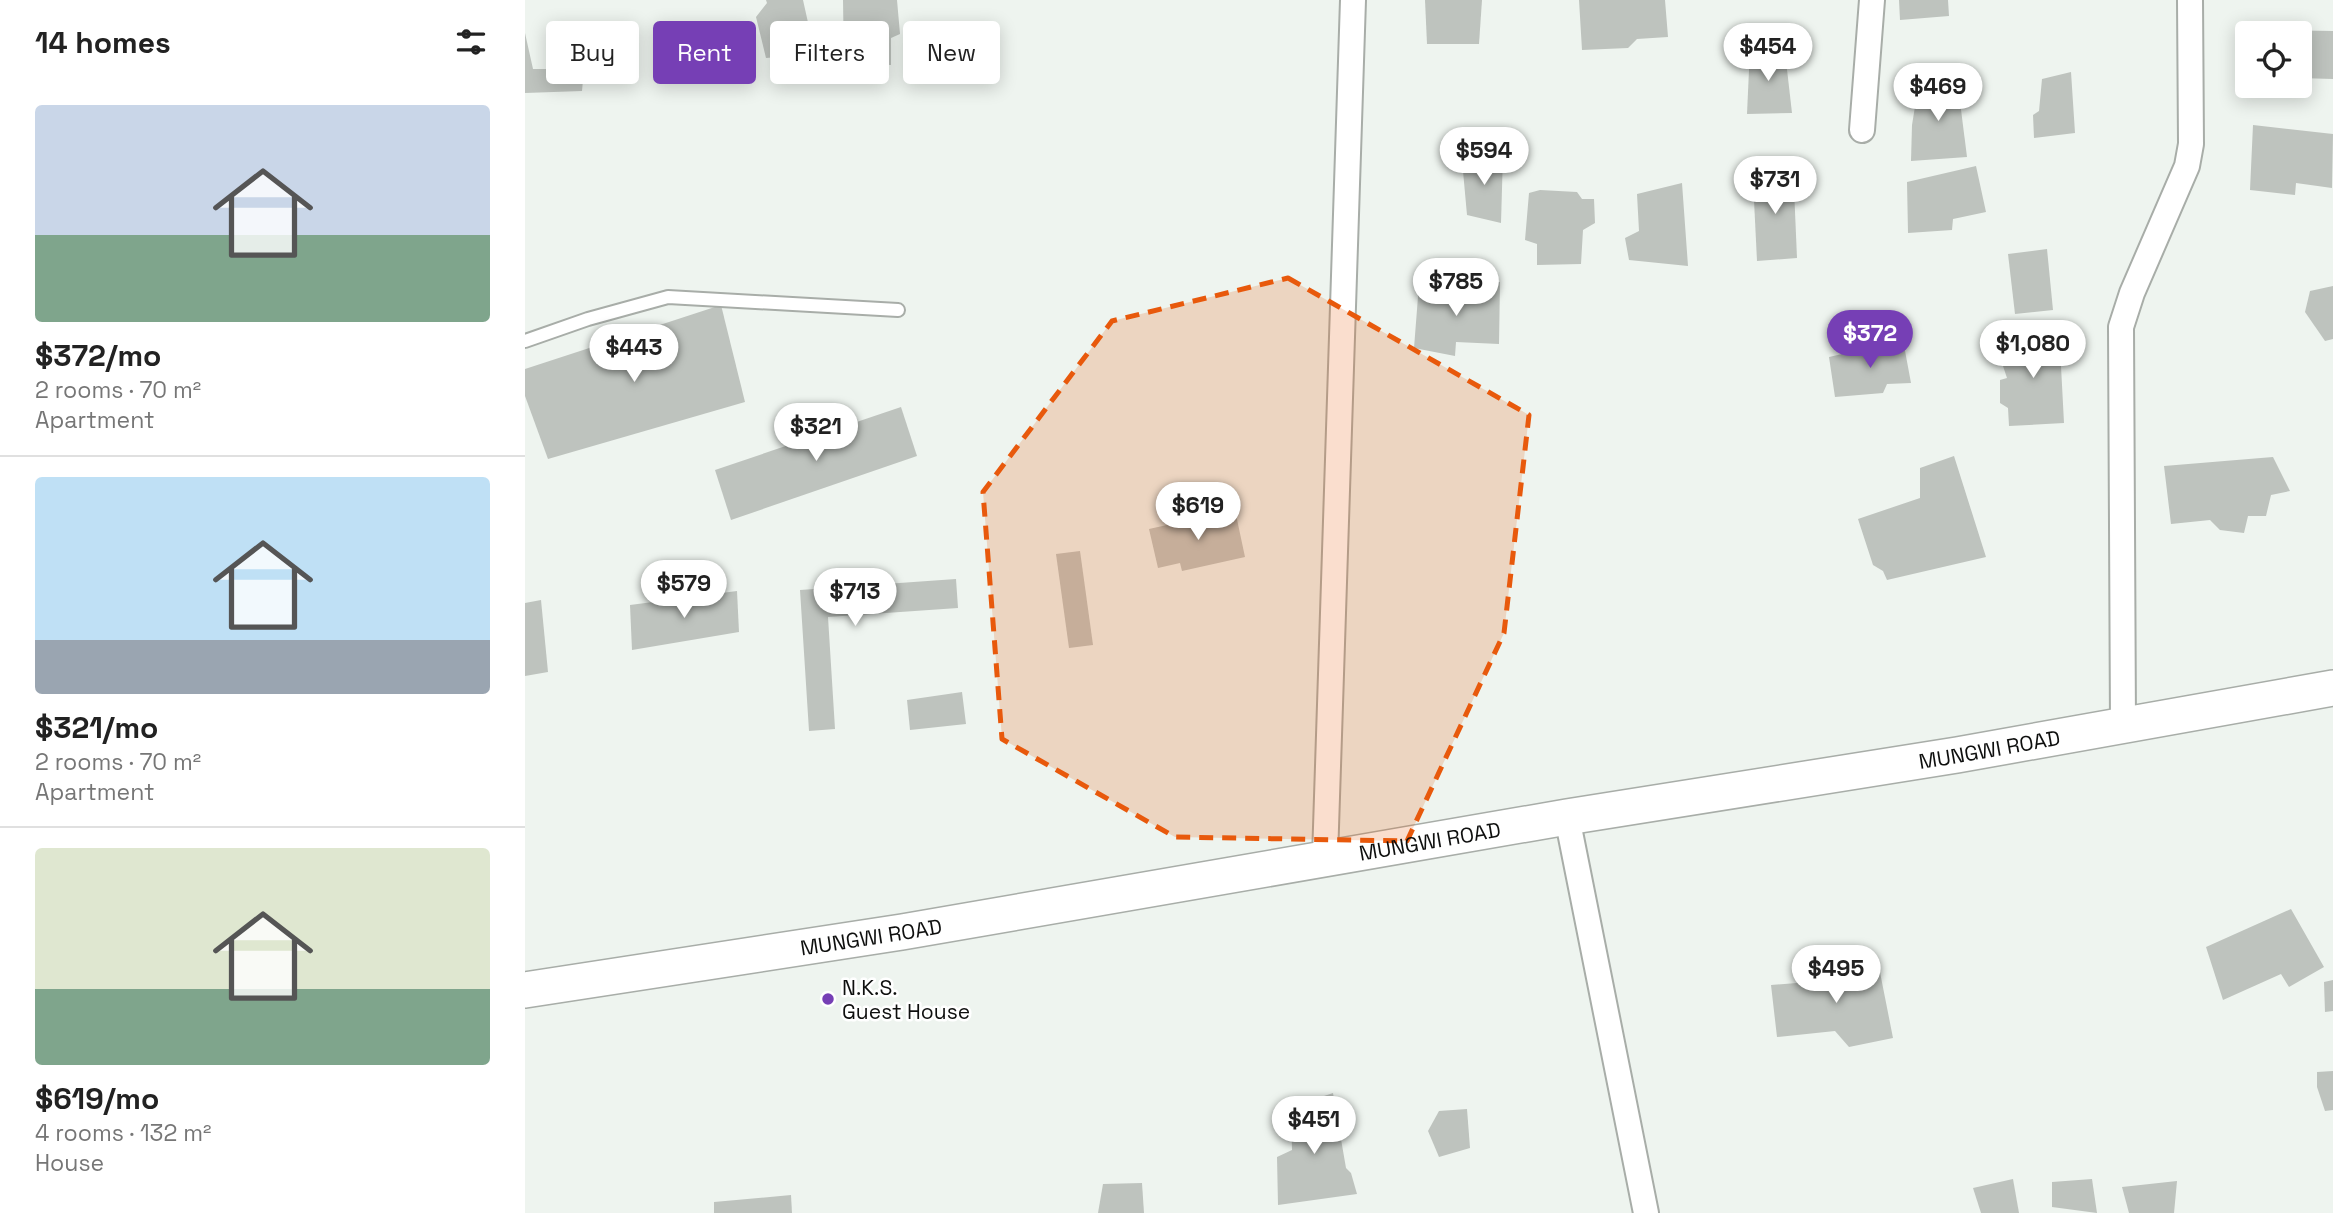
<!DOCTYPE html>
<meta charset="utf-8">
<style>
body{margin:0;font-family:"Space Grotesk",sans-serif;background:#f6f6f6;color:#222;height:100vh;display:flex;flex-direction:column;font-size:26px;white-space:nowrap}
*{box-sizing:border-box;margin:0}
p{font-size:23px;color:#767676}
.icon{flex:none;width:38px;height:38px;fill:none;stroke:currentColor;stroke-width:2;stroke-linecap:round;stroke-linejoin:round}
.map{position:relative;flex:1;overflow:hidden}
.panel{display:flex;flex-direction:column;background:#fff;width:525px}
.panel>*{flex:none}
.guide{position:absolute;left:21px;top:21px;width:665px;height:63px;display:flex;gap:14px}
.controls{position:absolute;left:1710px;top:21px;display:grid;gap:14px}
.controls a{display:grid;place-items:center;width:77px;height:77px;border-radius:7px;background:#fff;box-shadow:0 4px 18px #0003;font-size:35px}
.price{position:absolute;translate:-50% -60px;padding:0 16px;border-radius:24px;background:#fff;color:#222;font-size:23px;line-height:46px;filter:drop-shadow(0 2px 4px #0008)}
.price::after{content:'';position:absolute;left:50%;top:42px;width:21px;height:16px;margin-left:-10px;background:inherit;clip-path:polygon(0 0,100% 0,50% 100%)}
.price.on{background:#763fb5;color:#fff}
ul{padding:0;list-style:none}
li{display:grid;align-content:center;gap:14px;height:371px;padding:0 35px}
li+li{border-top:2px solid #e0e0e0}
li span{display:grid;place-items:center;height:217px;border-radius:7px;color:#555}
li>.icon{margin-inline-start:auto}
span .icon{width:126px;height:126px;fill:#fffc;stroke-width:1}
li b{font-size:30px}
h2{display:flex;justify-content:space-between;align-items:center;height:84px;padding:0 35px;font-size:30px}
.tag{padding:0 24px;border-radius:7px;background:#fff;box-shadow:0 4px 18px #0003;font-size:24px;line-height:63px}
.tag.on{background:#763fb5;color:#fff}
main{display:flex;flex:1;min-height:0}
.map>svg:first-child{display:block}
.building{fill:#bec3be}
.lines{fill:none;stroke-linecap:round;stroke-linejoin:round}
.lane-casing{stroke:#a8ada8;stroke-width:16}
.street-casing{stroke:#a8ada8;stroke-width:28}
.secondary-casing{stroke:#a8ada8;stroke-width:38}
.lane{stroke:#fff;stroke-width:12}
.street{stroke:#fff;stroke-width:24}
.secondary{stroke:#fff;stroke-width:35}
.marked{fill:#e8590c;fill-opacity:0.2;stroke:#e8590c;stroke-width:5;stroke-dasharray:14 9;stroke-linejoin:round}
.poi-dot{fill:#763fb5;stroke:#fff;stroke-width:2.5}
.labels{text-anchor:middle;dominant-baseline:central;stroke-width:5;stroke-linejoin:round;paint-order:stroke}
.street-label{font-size:21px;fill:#0e0f0e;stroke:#fff}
.poi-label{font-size:21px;fill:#0e0f0e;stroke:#fff;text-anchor:start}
</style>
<main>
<section class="panel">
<h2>14 homes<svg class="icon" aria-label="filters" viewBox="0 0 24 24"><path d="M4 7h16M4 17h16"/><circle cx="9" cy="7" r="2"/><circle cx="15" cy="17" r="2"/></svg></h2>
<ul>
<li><span style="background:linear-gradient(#c9d6e8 60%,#7fa58c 0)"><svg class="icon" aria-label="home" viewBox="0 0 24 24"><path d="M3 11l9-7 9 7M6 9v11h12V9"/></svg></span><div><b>$372/mo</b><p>2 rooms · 70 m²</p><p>Apartment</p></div></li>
<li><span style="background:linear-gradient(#bfe0f5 75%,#9aa5b1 0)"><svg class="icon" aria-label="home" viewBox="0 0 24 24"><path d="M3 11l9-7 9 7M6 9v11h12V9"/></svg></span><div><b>$321/mo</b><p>2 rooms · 70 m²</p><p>Apartment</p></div></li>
<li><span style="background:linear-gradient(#dfe7d0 65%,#7fa58c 0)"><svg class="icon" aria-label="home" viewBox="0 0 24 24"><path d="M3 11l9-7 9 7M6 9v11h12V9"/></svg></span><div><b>$619/mo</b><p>4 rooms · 132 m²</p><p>House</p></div></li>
</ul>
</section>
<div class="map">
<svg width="1808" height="1213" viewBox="0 0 1808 1213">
<rect width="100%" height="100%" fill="#eef4ef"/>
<!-- building -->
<g class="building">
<path d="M241,0H278L290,54L241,58L231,17L242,3Z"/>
<path d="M318,0H372L375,34L366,38V65L319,63Z"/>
<path d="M900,0H957L954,44H902Z"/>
<path d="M1054,0H1140L1143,37L1112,39L1103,48L1057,50Z"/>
<path d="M1374,0H1423L1424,16L1375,20Z"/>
<path d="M1740,30L1808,31V79L1774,78V33H1740Z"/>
<path d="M0,33L8,69H59L57,91L0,93Z"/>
<path d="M1225,48L1260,52L1267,113L1222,114Z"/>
<path d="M1546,72L1550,133L1509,138L1508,115L1514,111L1517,79Z"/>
<path d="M1432,78L1442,157L1386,161L1387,125L1393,88Z"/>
<path d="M1728,125L1808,134L1807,188L1771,183L1770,195L1725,190Z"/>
<path d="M978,154L976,223L942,215L937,160Z"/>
<path d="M1268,165L1272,258L1232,261L1228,180Z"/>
<path d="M1451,166L1461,212L1428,219L1427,230L1383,233L1382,182Z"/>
<path d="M1157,183L1163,266L1104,260L1100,238L1114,231L1112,194Z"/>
<path d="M1015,190L1052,192L1057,199H1069L1070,223L1058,230L1056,264L1012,265V244L1000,240L1004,193Z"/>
<path d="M1522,249L1528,310L1490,314L1483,254Z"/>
<path d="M958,282H975L974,344L931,342L930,356L889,348L894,284L927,285L932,296L954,298Z"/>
<path d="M1808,286V339L1800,341L1780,312L1785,291Z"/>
<path d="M196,305L220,402L23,459L0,396V369Z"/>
<path d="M1534,328L1539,423L1484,426L1483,408L1475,403V380L1482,378L1472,348Z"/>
<path d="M1378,340L1386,383L1362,384L1358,393L1310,397L1304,357Z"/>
<path d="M376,407L392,456L206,520L190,470Z"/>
<path d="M1429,456L1461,557L1362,580L1358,571L1348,565L1333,519L1395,498V468Z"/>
<path d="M1748,457L1765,491L1746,495L1741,516H1723L1719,533L1695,530L1685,520L1646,524L1639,466Z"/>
<path d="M710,510L720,557L657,571L655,563L633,568L624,529Z"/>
<path d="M555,551L568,645L544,648L531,554Z"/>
<path d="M431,579L433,608L303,617L310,729L284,731L275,590Z"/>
<path d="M212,591L214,632L107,650L105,605Z"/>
<path d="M16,600L23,672L0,676V603Z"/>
<path d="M437,692L441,724L385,730L382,700Z"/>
<path d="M1766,909L1799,967L1764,987L1756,974L1698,1000L1681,947Z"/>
<path d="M1352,957L1368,1038L1324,1047L1310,1031L1252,1037L1246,985L1309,980L1312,963Z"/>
<path d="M1808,980V1011L1800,1012L1799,982Z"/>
<path d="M1808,1071V1110L1800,1111L1792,1087V1072Z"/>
<path d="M808,1093L821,1168L826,1173L832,1194L753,1205L752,1157L767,1150L766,1107Z"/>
<path d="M942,1109L945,1148L914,1157L903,1131L914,1111Z"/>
<path d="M1488,1179L1494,1213H1456L1448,1188Z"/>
<path d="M1567,1179L1572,1213L1527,1207V1182Z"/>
<path d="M1652,1181L1649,1213H1604L1597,1187Z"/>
<path d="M617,1183L619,1213H573L578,1184Z"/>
<path d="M266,1195L267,1213H189V1202Z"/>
</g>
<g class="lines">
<!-- lane casing -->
<g class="lane-casing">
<path id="lane" d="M0,341L63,319L143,297L373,310"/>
</g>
<!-- street casing -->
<g class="street-casing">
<g id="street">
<path d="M1337,130L1347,0"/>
<path d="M1598,724L1596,327L1607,293L1662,166L1666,144L1665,0"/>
<path d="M1042,817L1121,1213"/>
<path d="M800,858L828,0"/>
</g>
</g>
<!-- secondary casing -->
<g class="secondary-casing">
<g id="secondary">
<path id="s1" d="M0,990L377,932L1042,817L1432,755L1808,688"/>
</g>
</g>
<!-- lane -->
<use href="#lane" class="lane"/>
<!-- street -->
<use href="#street" class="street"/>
<!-- secondary -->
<use href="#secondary" class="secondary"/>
</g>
<!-- marked area -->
<path class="marked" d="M763,278L1004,415L979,633L882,841L650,837L477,739L458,492L587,321Z"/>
<!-- markers -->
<circle class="poi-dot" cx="303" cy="999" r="7"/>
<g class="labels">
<!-- street labels -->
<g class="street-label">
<text stroke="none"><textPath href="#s1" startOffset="1484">MUNGWI ROAD</textPath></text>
<text stroke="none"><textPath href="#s1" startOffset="917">MUNGWI ROAD</textPath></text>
<text stroke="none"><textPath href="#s1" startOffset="350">MUNGWI ROAD</textPath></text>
</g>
<!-- poi labels -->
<g class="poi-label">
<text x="317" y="987">N.K.S.<tspan x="317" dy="24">Guest House</tspan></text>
</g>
</g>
</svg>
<div class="controls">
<a><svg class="icon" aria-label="locate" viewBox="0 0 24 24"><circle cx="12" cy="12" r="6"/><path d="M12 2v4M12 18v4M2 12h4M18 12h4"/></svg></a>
</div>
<b class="price" style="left:1243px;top:83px">$454</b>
<b class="price" style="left:1413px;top:123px">$469</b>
<b class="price" style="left:959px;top:187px">$594</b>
<b class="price" style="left:1250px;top:216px">$731</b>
<b class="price" style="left:931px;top:318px">$785</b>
<b class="price on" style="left:1345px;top:370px">$372</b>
<b class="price" style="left:1508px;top:380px">$1,080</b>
<b class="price" style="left:109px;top:384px">$443</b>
<b class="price" style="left:291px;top:463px">$321</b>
<b class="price" style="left:673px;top:542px">$619</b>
<b class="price" style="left:159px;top:620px">$579</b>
<b class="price" style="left:330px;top:628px">$713</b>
<b class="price" style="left:1311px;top:1005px">$495</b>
<b class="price" style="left:789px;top:1156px">$451</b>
<div class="guide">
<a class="tag">Buy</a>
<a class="tag on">Rent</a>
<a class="tag">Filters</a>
<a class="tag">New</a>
</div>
</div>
</main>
